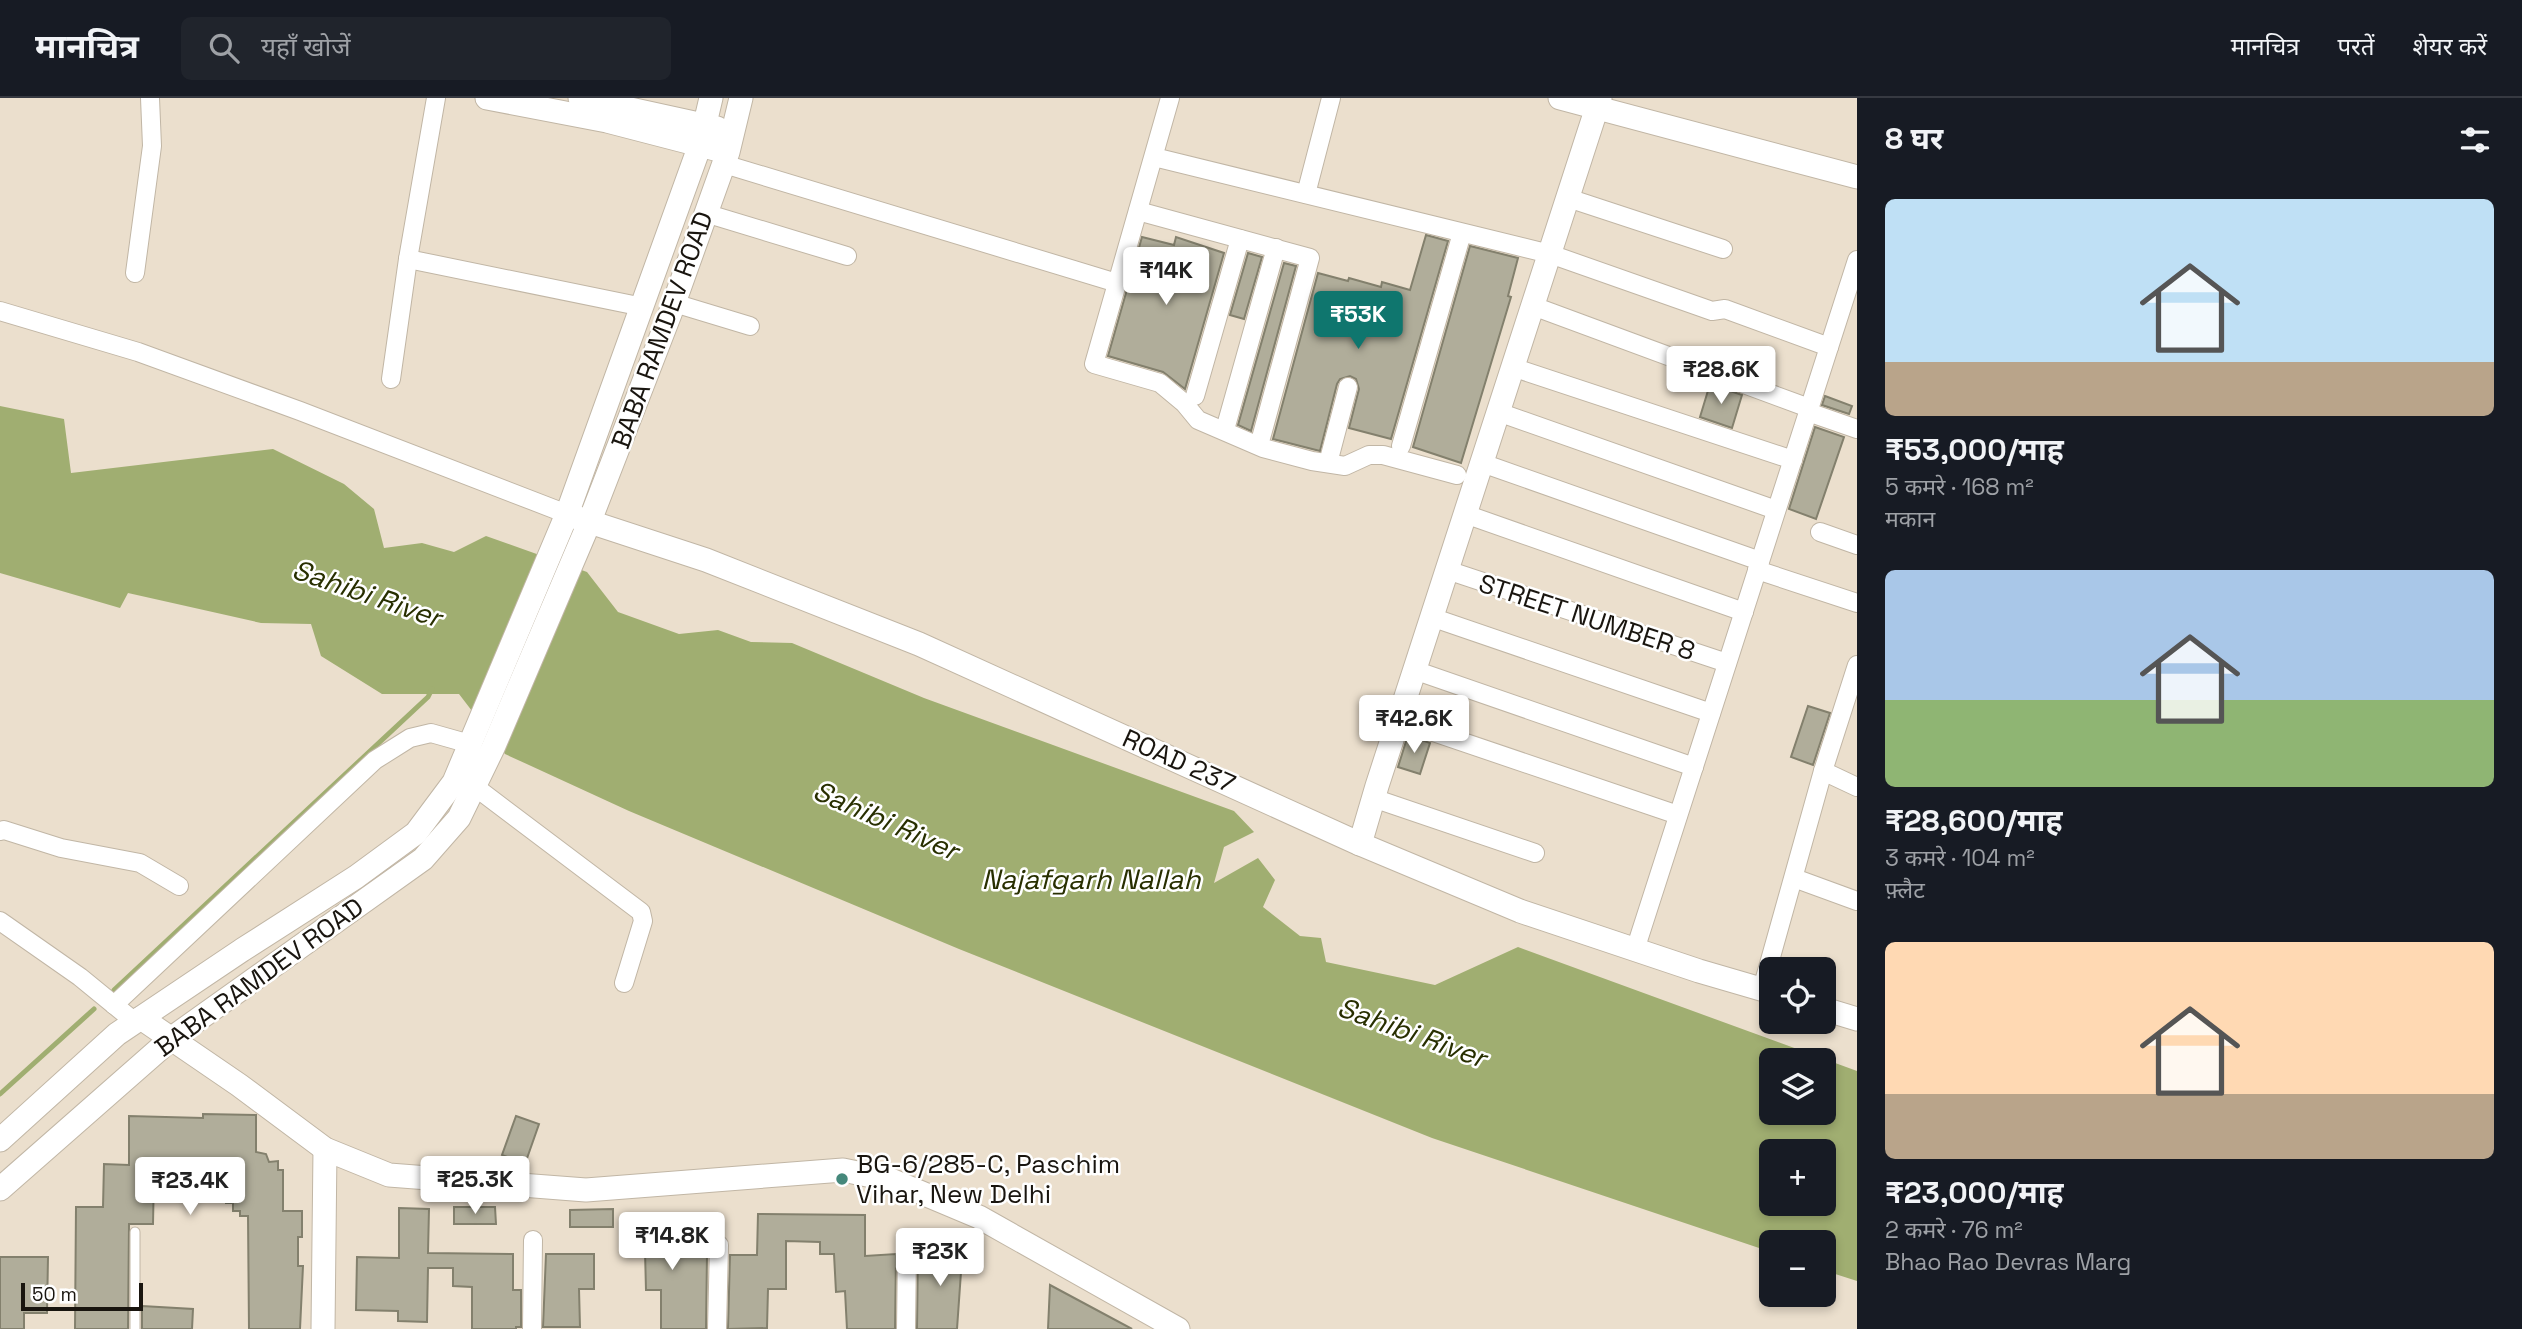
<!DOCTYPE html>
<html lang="hi">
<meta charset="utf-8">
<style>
body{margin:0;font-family:"Space Grotesk","Noto Sans Devanagari",sans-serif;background:#20242c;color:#f1f3f6;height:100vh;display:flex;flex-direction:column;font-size:26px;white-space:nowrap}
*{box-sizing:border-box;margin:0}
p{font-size:23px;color:#9ea1a6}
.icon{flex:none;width:38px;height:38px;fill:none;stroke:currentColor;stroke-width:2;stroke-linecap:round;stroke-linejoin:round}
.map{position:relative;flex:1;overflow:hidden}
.side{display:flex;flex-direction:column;background:#171b24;width:665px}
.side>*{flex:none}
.controls{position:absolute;left:1759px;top:859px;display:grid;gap:14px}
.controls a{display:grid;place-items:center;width:77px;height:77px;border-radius:10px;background:#171b24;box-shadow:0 4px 10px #0003;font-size:35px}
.scale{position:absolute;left:21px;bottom:18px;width:122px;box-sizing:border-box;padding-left:7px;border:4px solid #19150f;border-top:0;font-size:19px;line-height:24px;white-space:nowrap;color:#19150f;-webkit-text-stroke:5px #fff;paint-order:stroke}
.price{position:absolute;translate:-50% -60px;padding:0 16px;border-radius:7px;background:#fff;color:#222;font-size:23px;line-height:46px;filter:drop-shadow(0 2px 4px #0008)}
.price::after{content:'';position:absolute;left:50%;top:42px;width:21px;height:16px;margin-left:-10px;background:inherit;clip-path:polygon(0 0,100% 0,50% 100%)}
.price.on{background:#0f766e;color:#fff}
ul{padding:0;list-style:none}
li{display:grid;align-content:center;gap:14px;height:371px;padding:0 28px}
li span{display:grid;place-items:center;height:217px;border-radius:10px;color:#555}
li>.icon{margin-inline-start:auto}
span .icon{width:126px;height:126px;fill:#fffc;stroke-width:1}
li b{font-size:30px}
h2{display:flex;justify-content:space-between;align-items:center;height:84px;padding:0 28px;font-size:30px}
header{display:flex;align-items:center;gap:42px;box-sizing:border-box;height:98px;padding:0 35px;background:#171b24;border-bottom:2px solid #363941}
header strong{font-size:33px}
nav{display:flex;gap:38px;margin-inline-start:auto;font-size:24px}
.search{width:490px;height:63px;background:#20242c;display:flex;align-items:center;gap:18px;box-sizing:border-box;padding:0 24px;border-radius:10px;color:#9ea1a6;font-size:26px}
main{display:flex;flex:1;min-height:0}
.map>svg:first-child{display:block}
.water{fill:#a0ae71;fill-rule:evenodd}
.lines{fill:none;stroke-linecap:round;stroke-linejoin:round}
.stream{stroke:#a0ae71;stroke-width:5}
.building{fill:#b0ad9a;stroke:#83806d;stroke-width:2}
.service-casing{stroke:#c1b6a5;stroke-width:11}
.minor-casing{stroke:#c1b6a5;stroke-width:20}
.tertiary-casing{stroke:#c1b6a5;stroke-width:25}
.service{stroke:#fff;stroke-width:9}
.minor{stroke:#fff;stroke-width:18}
.tertiary{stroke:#fff;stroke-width:23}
.poi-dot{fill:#45887b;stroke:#fff;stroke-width:2.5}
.labels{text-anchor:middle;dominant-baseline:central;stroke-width:5;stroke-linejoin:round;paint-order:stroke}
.street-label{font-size:26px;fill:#19150f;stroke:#fff}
.poi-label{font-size:26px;fill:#19150f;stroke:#fff;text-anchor:start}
.water-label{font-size:28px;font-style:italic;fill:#282f00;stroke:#fff}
</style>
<header>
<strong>मानचित्र</strong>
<div class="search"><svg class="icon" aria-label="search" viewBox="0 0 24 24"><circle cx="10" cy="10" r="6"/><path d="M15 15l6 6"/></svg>यहाँ खोजें</div>
<nav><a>मानचित्र</a><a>परतें</a><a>शेयर करें</a></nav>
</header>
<main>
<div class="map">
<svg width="1857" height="1231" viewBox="0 0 1857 1231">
<rect width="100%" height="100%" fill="#ebdfcd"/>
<!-- water -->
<path class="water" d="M0,308L64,321L71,375L273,351L344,386L374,411L384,450L422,445L454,454L486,438L587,474L618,514L679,536L718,532L751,544L792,545L924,600L1234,713L1254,734L1224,749L1214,785L1258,760L1275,782L1263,809L1300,838L1321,840L1326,864L1435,887L1518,849L1857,973V1183L1829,1174L1824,1168V1144H1771V1153H1768L1432,1040L959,851L629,713L505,656L459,596H382L321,558L311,526L261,525L128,495L120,510L0,475ZM1771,962H1824V1015H1771ZM1771,1054H1824V1106H1771Z"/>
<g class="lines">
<!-- stream -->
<g class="stream">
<path d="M114,892L428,599L432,591"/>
<path d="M0,996L94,911"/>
</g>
</g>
<!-- building -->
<g class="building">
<path d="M1426,137L1448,143L1391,341L1349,330L1359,291L1356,281L1350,278L1340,281L1337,286L1320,353L1273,341L1318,175L1348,183L1349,180L1381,189L1382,184L1410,192Z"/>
<path d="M1142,139L1174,147L1176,139L1224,155L1185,291L1163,274L1108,258Z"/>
<path d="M1470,148L1518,160L1508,198L1511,199L1461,365L1413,349Z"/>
<path d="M1248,155L1262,159L1244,221L1230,217Z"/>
<path d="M1284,165L1296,168L1251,333L1238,327Z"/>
<path d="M1710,286L1742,297L1732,330L1700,319Z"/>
<path d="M1825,298L1852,308L1849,316L1822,307Z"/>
<path d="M1815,329L1844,339L1816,421L1789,411Z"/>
<path d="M1808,608L1830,615L1813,667L1791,659Z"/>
<path d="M1408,637L1430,645L1420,676L1398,669Z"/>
<path d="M203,1016L256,1017V1054L266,1056L269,1064L278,1063V1072H283V1113H302V1139H298V1168H303L300,1231H249L248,1118H240V1113H233V1105H226V1073L154,1076L153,1126H129L128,1231H75L76,1109H103L104,1066L129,1067V1018L203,1020Z"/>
<path d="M516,1018L539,1026L525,1066L502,1057Z"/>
<path d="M454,1109H495L496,1126H454Z"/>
<path d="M399,1110L429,1111L428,1155L513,1156V1192H521V1229H516V1231H472V1189L453,1188V1170H428L427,1224L398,1223V1213L356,1212L357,1159L399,1160Z"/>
<path d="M613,1111V1129H570V1112Z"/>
<path d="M677,1116L679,1154H704V1156H707L706,1231H661V1192H646L645,1153L634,1154L632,1117Z"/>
<path d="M758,1116L865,1117V1158L896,1156L895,1231H847L845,1193L836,1194L834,1156H820V1144L786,1143V1191H768L767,1230L728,1231L730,1157H757Z"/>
<path d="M970,1153V1174H961L957,1231H917L918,1154Z"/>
<path d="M546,1156H594V1191H579L580,1229H543Z"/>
<path d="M0,1159H48L47,1215H24V1231H0Z"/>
<path d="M1050,1187L1132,1231H1048Z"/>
<path d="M142,1208L193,1211L192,1231H142Z"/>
</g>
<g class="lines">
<!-- service casing -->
<g class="service-casing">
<path id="service" d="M135,1231V1134"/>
</g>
<!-- minor casing -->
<g class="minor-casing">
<g id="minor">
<path d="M1170,0L1094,266L1160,285L1184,305L1198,322L1263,350L1312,363L1345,368L1369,357H1383L1457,377"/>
<path d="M1154,59L1550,156L1712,213L1725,211L1829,249"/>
<path d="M724,66L1117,185"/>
<path d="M1306,96L1331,0"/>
<path d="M1568,100L1723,151"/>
<path d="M1138,113L1310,160L1261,340"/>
<path d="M705,115L847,158"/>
<path d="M408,161L643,209"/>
<path d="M135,175L152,48L150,0"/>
<path d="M674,205L750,228"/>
<path d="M1533,208L1809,310"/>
<path d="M0,213L138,254L300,313L567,416"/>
<path d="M1512,269L1793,362"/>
<path d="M391,281L408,161L436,0"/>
<path d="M1195,298L1240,141"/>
<path d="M1498,314L1776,412"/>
<path d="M1808,314L1857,331"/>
<path d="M1226,328L1276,150"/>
<path d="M1401,348L1462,135"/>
<path d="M1328,365L1348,289"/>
<path d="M1482,365L1760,463"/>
<path d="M1465,416L1744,514"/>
<path d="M1820,434L1857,447"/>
<path d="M1447,472L1727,565"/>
<path d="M1757,472L1857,505"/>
<path d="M1431,519L1711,615"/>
<path d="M1414,572L1694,669"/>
<path d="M1398,622L1678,717"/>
<path d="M1823,673L1857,689"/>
<path d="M474,688L641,814L643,823L624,885"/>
<path d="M1373,700L1535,755"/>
<path d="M0,733L4,732L61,750L140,765L179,788"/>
<path d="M1794,780L1857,803"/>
<path d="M0,823L80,879L135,924"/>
<path d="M1635,852L1857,162"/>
<path d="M1762,891L1823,673L1857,567"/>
<path d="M114,907L375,662L410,640L431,635L470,646"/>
<path d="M532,1231L533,1142"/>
<path d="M717,1231L719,1147"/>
<path d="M906,1231L907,1154"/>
</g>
</g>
<!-- tertiary casing -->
<g class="tertiary-casing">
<g id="tertiary">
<path d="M487,0L607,23L715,51"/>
<path d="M580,0L717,30"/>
<path d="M1560,0L1857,79"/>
<path d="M575,419L706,462L919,546L1360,746L1520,813L1699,873L1771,894"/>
<path d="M1360,746L1377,688L1600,0"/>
<path d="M1824,911L1857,921"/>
<path d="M141,920L239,987L325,1051L389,1077L586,1092L843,1072L891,1082L979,1119L1178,1231"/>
<path d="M0,1042L117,936L242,852L356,779L416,735L454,684L567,416L700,47L711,0"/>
<path d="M0,1091L172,940L423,761L459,720L493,650L589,425L670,216L728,54L741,0"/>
<path d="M323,1231L325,1051"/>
</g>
</g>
<!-- service -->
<use href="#service" class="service"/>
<!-- minor -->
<use href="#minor" class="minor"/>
<!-- tertiary -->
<use href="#tertiary" class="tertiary"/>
</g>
<!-- markers -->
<circle class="poi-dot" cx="842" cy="1081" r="7"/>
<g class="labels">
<!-- street labels -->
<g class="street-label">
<text transform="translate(662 232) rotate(-70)">BABA RAMDEV ROAD</text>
<text transform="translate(1587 519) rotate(18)">STREET NUMBER 8</text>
<text transform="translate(1179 663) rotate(24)">ROAD 237</text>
<text transform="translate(259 879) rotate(-36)">BABA RAMDEV ROAD</text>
</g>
<!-- poi labels -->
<g class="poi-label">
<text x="856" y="1066">BG-6/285-C, Paschim<tspan x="856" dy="30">Vihar, New Delhi</tspan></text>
</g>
<!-- water labels -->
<g class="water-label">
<text transform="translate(367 495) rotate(19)">Sahibi River</text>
<text transform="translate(886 722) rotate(24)">Sahibi River</text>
<text x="1091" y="781">Najafgarh Nallah</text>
<text transform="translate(1412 934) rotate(20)">Sahibi River</text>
</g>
</g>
</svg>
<div class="controls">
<a><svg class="icon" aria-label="locate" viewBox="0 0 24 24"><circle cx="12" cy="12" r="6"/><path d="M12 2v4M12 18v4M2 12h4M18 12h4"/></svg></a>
<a><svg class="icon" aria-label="layers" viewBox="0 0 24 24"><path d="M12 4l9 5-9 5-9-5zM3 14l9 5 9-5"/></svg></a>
<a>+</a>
<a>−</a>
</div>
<div class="scale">50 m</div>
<b class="price" style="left:1166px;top:209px">₹14K</b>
<b class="price on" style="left:1358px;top:253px">₹53K</b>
<b class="price" style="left:1721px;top:308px">₹28.6K</b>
<b class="price" style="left:1414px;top:657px">₹42.6K</b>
<b class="price" style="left:475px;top:1118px">₹25.3K</b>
<b class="price" style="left:190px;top:1119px">₹23.4K</b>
<b class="price" style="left:672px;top:1174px">₹14.8K</b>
<b class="price" style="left:940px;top:1190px">₹23K</b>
</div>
<section class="side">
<h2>8 घर<svg class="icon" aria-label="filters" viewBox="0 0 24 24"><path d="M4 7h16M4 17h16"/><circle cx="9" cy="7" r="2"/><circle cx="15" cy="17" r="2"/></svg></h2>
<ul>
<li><span style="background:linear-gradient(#bfe0f5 75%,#b9a48a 0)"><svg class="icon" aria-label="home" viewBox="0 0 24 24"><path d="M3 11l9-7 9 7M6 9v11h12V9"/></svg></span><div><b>₹53,000/माह</b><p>5 कमरे · 168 m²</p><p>मकान</p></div></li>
<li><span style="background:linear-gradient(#a9c7e8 60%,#8fb573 0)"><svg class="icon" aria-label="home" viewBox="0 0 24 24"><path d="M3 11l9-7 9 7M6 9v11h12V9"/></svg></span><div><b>₹28,600/माह</b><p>3 कमरे · 104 m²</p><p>फ़्लैट</p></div></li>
<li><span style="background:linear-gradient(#ffd9b3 70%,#b9a48a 0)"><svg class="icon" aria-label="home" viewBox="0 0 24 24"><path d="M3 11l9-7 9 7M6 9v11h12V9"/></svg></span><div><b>₹23,000/माह</b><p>2 कमरे · 76 m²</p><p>Bhao Rao Devras Marg</p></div></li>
</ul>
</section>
</main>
